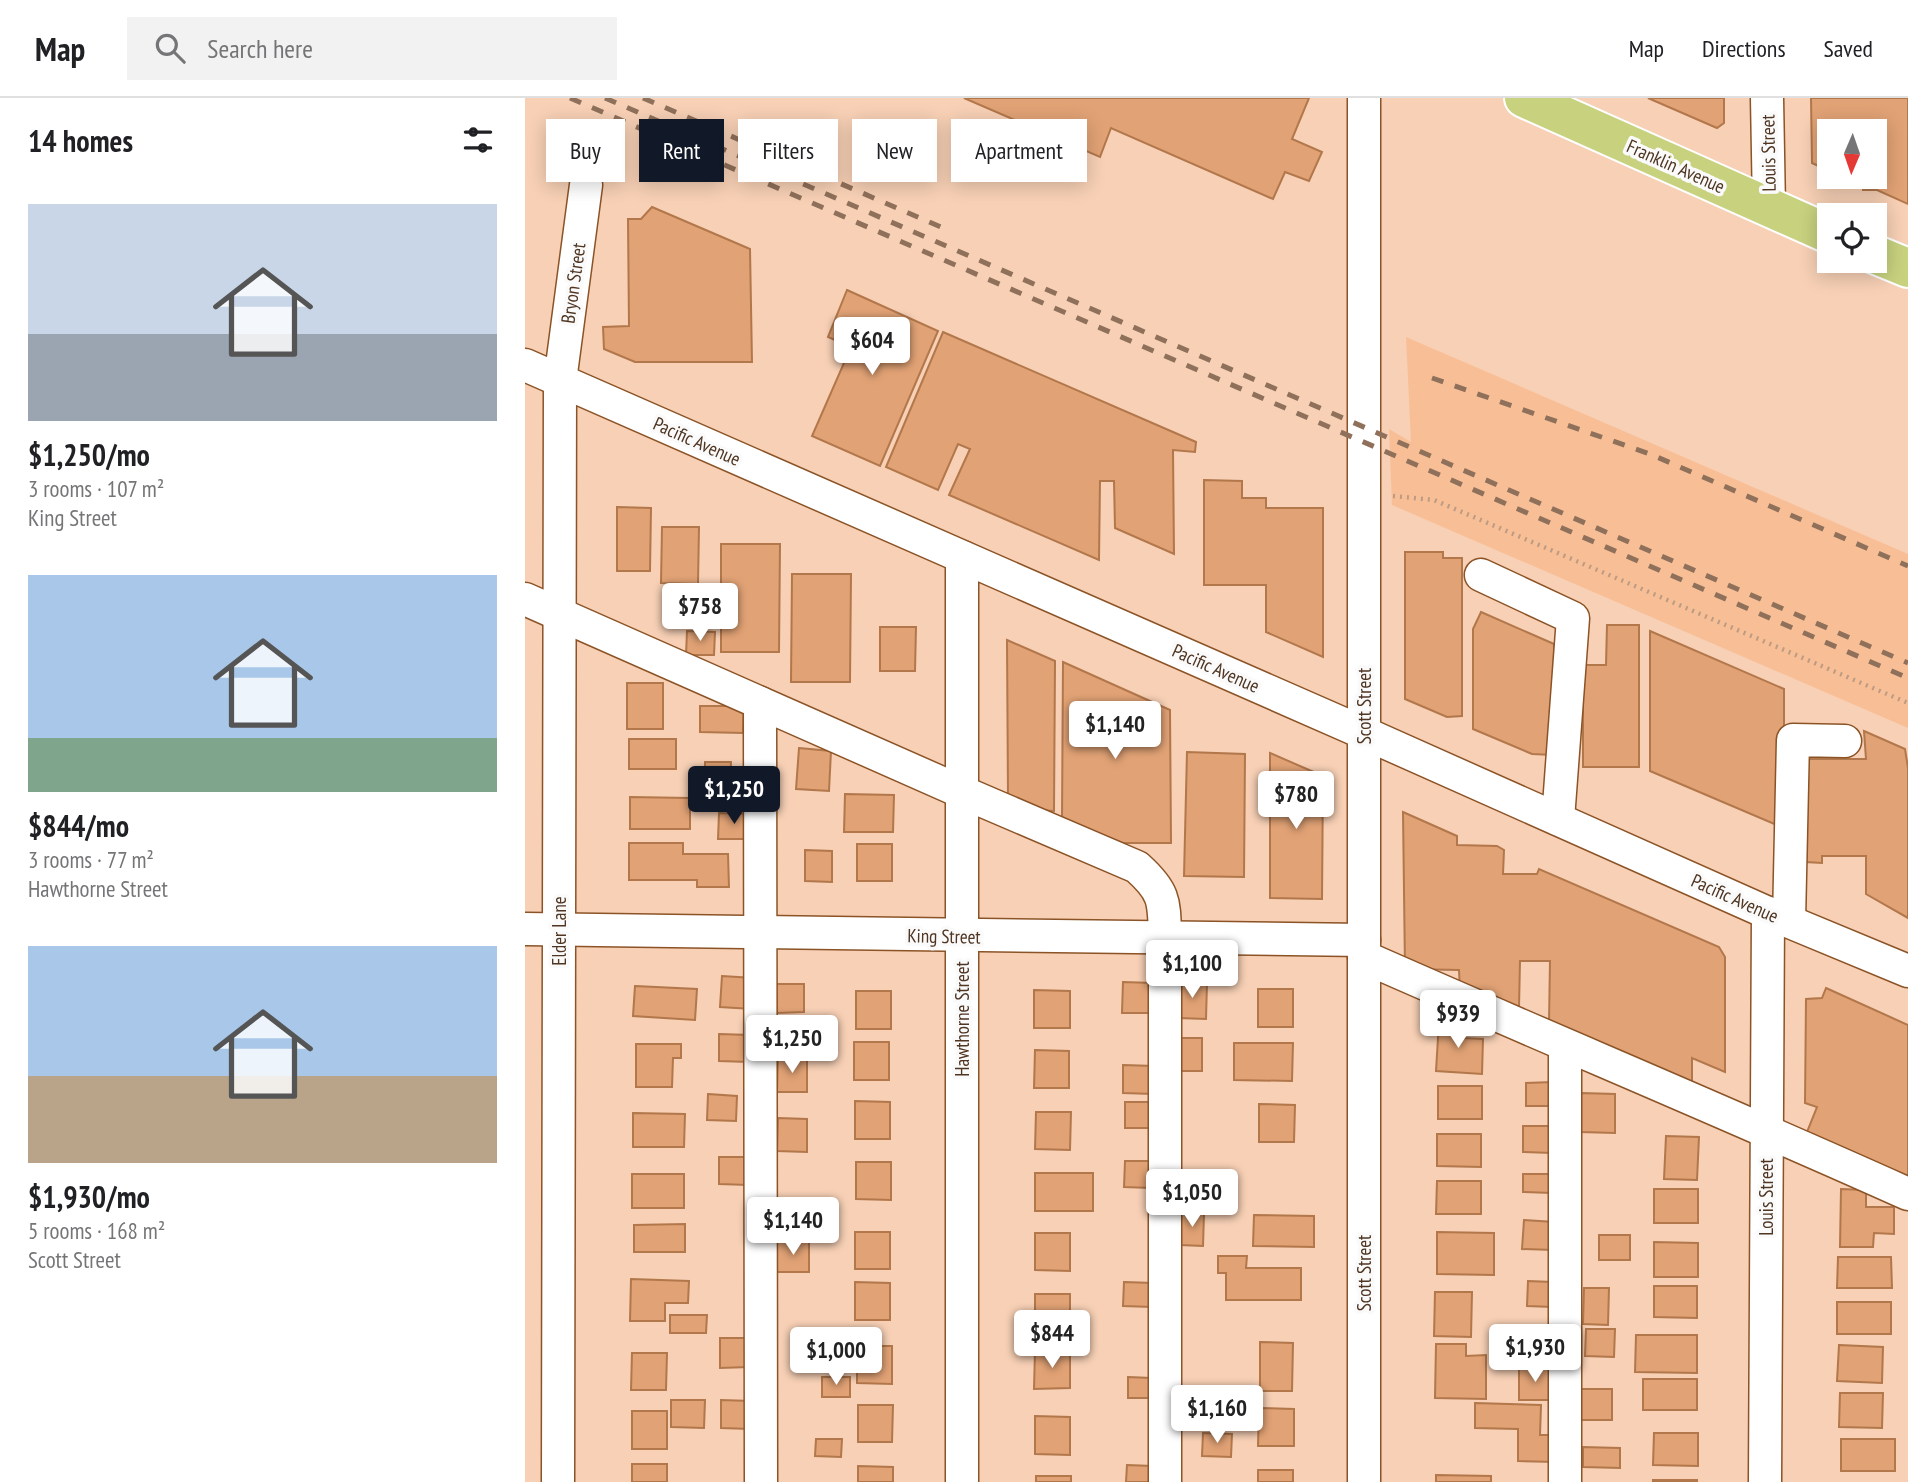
<!DOCTYPE html>
<meta charset="utf-8">
<style>
body{margin:0;font-family:"PT Sans Narrow",sans-serif;background:#f2f2f2;color:#202124;height:100vh;display:flex;flex-direction:column;font-size:26px;white-space:nowrap}
*{box-sizing:border-box;margin:0}
p{font-size:23px;color:#757577}
.icon{flex:none;width:38px;height:38px;fill:none;stroke:currentColor;stroke-width:2;stroke-linecap:round;stroke-linejoin:round}
.map{position:relative;flex:1;overflow:hidden}
.sheet{display:flex;flex-direction:column;background:#fff;width:525px}
.sheet>*{flex:none}
.banner{position:absolute;left:21px;top:21px;width:665px;height:63px;display:flex;gap:14px}
.needle{width:46px;rotate:182deg}
.buttons{position:absolute;left:1292px;top:21px;display:grid;gap:14px}
.buttons a{display:grid;place-items:center;width:70px;height:70px;border-radius:0px;background:#fff;box-shadow:0 4px 18px #0003;font-size:35px}
.price{position:absolute;translate:-50% -60px;padding:0 16px;border-radius:7px;background:#fff;color:#222;font-size:23px;line-height:46px;filter:drop-shadow(0 2px 4px #0008)}
.price::after{content:'';position:absolute;left:50%;top:42px;width:21px;height:16px;margin-left:-10px;background:inherit;clip-path:polygon(0 0,100% 0,50% 100%)}
.price.active{background:#111827;color:#fff}
ul{padding:0;list-style:none}
li{display:grid;align-content:center;gap:14px;height:371px;padding:0 28px}
li span{display:grid;place-items:center;height:217px;border-radius:0px;color:#555}
li>.icon{margin-inline-start:auto}
span .icon{width:126px;height:126px;fill:#fffc;stroke-width:1}
li b{font-size:30px}
h2{display:flex;justify-content:space-between;align-items:center;height:84px;padding:0 28px;font-size:30px}
.tag{padding:0 24px;border-radius:0px;background:#fff;box-shadow:0 4px 18px #0003;font-size:24px;line-height:63px}
.tag.active{background:#111827;color:#fff}
header{display:flex;align-items:center;gap:42px;box-sizing:border-box;height:98px;padding:0 35px;background:#fff;border-bottom:2px solid #e0e0e0}
header strong{font-size:33px}
nav{display:flex;gap:38px;margin-inline-start:auto;font-size:24px}
.search{width:490px;height:63px;background:#f2f2f2;display:flex;align-items:center;gap:18px;box-sizing:border-box;padding:0 24px;border-radius:0px;color:#757577;font-size:26px}
main{display:flex;flex:1;min-height:0}
.map>svg:first-child{display:block}
.built{fill:#f8bf97}
.building{fill:#e1a275;stroke:#b2774b;stroke-width:2}
.lines{fill:none;stroke-linecap:round;stroke-linejoin:round}
.minor-casing{stroke:#8b5326;stroke-width:35}
.major-casing{stroke:#fff;stroke-width:42}
.path{stroke:#bd9b82;stroke-width:4.5;stroke-dasharray:2 5;stroke-linecap:butt}
.minor{stroke:#fff;stroke-width:32}
.major{stroke:#c7d17e;stroke-width:38}
.rail{stroke:#8f705a;stroke-width:5;stroke-dasharray:12 12;stroke-linecap:butt}
.labels{text-anchor:middle;dominant-baseline:central;stroke-width:7;stroke-linejoin:round;paint-order:stroke}
.street-label{font-size:19px;fill:#4f3522;stroke:#fafafa}
</style>
<header>
<strong>Map</strong>
<div class="search"><svg class="icon" aria-label="search" viewBox="0 0 24 24"><circle cx="10" cy="10" r="6"/><path d="M15 15l6 6"/></svg>Search here</div>
<nav><a>Map</a><a>Directions</a><a>Saved</a></nav>
</header>
<main>
<section class="sheet">
<h2>14 homes<svg class="icon" aria-label="filters" viewBox="0 0 24 24"><path d="M4 7h16M4 17h16"/><circle cx="9" cy="7" r="2"/><circle cx="15" cy="17" r="2"/></svg></h2>
<ul>
<li><span style="background:linear-gradient(#c9d6e8 60%,#9aa5b1 0)"><svg class="icon" aria-label="home" viewBox="0 0 24 24"><path d="M3 11l9-7 9 7M6 9v11h12V9"/></svg></span><div><b>$1,250/mo</b><p>3 rooms · 107 m²</p><p>King Street</p></div></li>
<li><span style="background:linear-gradient(#a9c7e8 75%,#7fa58c 0)"><svg class="icon" aria-label="home" viewBox="0 0 24 24"><path d="M3 11l9-7 9 7M6 9v11h12V9"/></svg></span><div><b>$844/mo</b><p>3 rooms · 77 m²</p><p>Hawthorne Street</p></div></li>
<li><span style="background:linear-gradient(#a9c7e8 60%,#b9a48a 0)"><svg class="icon" aria-label="home" viewBox="0 0 24 24"><path d="M3 11l9-7 9 7M6 9v11h12V9"/></svg></span><div><b>$1,930/mo</b><p>5 rooms · 168 m²</p><p>Scott Street</p></div></li>
</ul>
</section>
<div class="map">
<svg width="1383" height="1384" viewBox="0 0 1383 1384">
<rect width="100%" height="100%" fill="#f7d0b5"/>
<!-- built -->
<path class="built" d="M881,239L1383,456V630L867,407L864,331L886,344Z"/>
<!-- building -->
<g class="building">
<path d="M439,0H784L767,41L797,54L784,83L760,74L748,101L586,30L575,59Z"/>
<path d="M1123,0H1199V25L1192,30Z"/>
<path d="M1286,0H1383V106L1352,92H1338V79L1331,85L1318,79H1349V33H1304V73L1287,65Z"/>
<path d="M127,109L225,151L227,264H110L79,251L78,229L104,228L103,121H116Z"/>
<path d="M322,192L413,233L355,368L287,338L326,249L303,239Z"/>
<path d="M418,234L671,344L670,354L648,352L649,456L590,430L589,383H575L574,462L424,397L445,351L433,346L413,392L361,369Z"/>
<path d="M679,382L717,383V400H741V410H798V559L741,534V487H679Z"/>
<path d="M92,409L126,410L125,473H92Z"/>
<path d="M137,429H174L173,486L136,485Z"/>
<path d="M196,446H255L254,554H196Z"/>
<path d="M880,454H918V460H937V618L922,619L880,601Z"/>
<path d="M267,476H326L325,584H266Z"/>
<path d="M956,514L1029,546L1028,657L1007,656L948,631V531Z"/>
<path d="M1082,527H1114V669H1058V567H1081Z"/>
<path d="M355,529H391L390,573H355Z"/>
<path d="M162,533L190,534L189,557H161Z"/>
<path d="M1125,533L1259,591V730L1125,673Z"/>
<path d="M482,542L530,563L529,713L513,712L483,699Z"/>
<path d="M538,564L645,612L646,745H598L537,721Z"/>
<rect x="102" y="585" width="36" height="46"/>
<path d="M175,608H219L218,635L175,634Z"/>
<path d="M1339,633L1380,651L1383,670V820L1341,796V758H1297V765L1280,764V661H1341Z"/>
<rect x="104" y="641" width="47" height="30"/>
<path d="M274,650L306,653L304,693L271,691Z"/>
<path d="M662,654L720,656L719,779L659,778Z"/>
<path d="M745,655L798,678L797,801L745,800Z"/>
<path d="M180,664H206L205,689L180,688Z"/>
<path d="M320,696L369,697L368,734H319Z"/>
<path d="M105,699L165,700V731H105Z"/>
<path d="M878,714L932,738V747L972,748L979,752L978,776H1012L1014,771L1194,849L1200,859V974L1167,960V985L1024,924L1025,863H995L994,910L935,894L934,872L880,871Z"/>
<path d="M194,715L225,716L224,741H193Z"/>
<path d="M104,745H158V756H203L204,789H172V782H104Z"/>
<rect x="332" y="746" width="35" height="37"/>
<path d="M280,752L307,753V784L280,783Z"/>
<path d="M197,878L228,880L227,911L195,909Z"/>
<path d="M598,884L628,885L627,915H597Z"/>
<path d="M653,884H682L681,921L653,920Z"/>
<path d="M251,886H279V914L252,915Z"/>
<path d="M110,888L172,891L170,922L108,918Z"/>
<path d="M1301,890L1383,927V1084L1280,1039L1292,1009L1280,1005L1281,901L1297,900Z"/>
<rect x="733" y="891" width="35" height="38"/>
<path d="M509,892L545,893V930H509Z"/>
<rect x="331" y="893" width="35" height="38"/>
<path d="M914,923L939,925L938,940L958,941L957,976L911,973Z"/>
<path d="M194,936L225,937L224,964L194,963Z"/>
<rect x="652" y="940" width="25" height="33"/>
<rect x="329" y="944" width="35" height="38"/>
<path d="M709,945H768L767,983L709,982Z"/>
<path d="M111,946H156V960H148L147,989H111Z"/>
<path d="M510,952L544,953V990H509Z"/>
<path d="M253,959H282V994H252Z"/>
<path d="M598,967L629,968L628,996L598,995Z"/>
<path d="M1027,984V1008H1001V985Z"/>
<rect x="913" y="988" width="44" height="33"/>
<path d="M1056,995L1090,996V1035L1055,1034Z"/>
<path d="M183,996L212,998L211,1023L182,1022Z"/>
<path d="M330,1003L365,1004V1041H330Z"/>
<rect x="600" y="1004" width="26" height="26"/>
<path d="M734,1006L770,1007L769,1044H734Z"/>
<path d="M511,1014H546L545,1052L510,1051Z"/>
<path d="M108,1015L160,1016L159,1049H108Z"/>
<path d="M253,1020L282,1021V1054L252,1053Z"/>
<path d="M998,1028H1027L1026,1055L998,1054Z"/>
<path d="M912,1036H956V1069L912,1068Z"/>
<path d="M1141,1038L1174,1039L1172,1082L1139,1081Z"/>
<path d="M194,1059H223V1087L194,1086Z"/>
<path d="M600,1063H626V1090L599,1089Z"/>
<path d="M331,1064H366V1102L331,1101Z"/>
<rect x="510" y="1075" width="58" height="38"/>
<rect x="107" y="1076" width="52" height="34"/>
<path d="M998,1076H1026V1095L998,1094Z"/>
<path d="M912,1083H956V1116H911Z"/>
<rect x="1129" y="1091" width="44" height="34"/>
<path d="M1316,1091L1341,1092V1109H1369V1136L1349,1135L1348,1149H1315Z"/>
<path d="M656,1115H679L678,1148L655,1147Z"/>
<path d="M729,1117L789,1118V1149L728,1148Z"/>
<path d="M999,1122L1029,1124L1028,1152L997,1151Z"/>
<path d="M160,1126V1154H109V1127Z"/>
<rect x="330" y="1134" width="35" height="37"/>
<path d="M912,1134L969,1135V1177L912,1176Z"/>
<path d="M510,1135H545V1173L510,1172Z"/>
<rect x="1074" y="1137" width="31" height="25"/>
<rect x="252" y="1144" width="32" height="30"/>
<path d="M1129,1144L1173,1145V1179H1129Z"/>
<path d="M693,1158H722L721,1170H776V1202H701V1175H693Z"/>
<path d="M1313,1159H1366L1367,1190H1312Z"/>
<path d="M106,1181L164,1183L163,1205H140V1223H105Z"/>
<path d="M1003,1183L1027,1184V1209L1002,1208Z"/>
<path d="M330,1184L365,1185V1222H330Z"/>
<path d="M599,1184L628,1185L627,1209L598,1208Z"/>
<path d="M1129,1188H1172V1220L1129,1219Z"/>
<path d="M1059,1190H1084L1083,1227L1058,1226Z"/>
<path d="M910,1194H947L946,1239L909,1238Z"/>
<path d="M510,1196H545V1234L510,1233Z"/>
<rect x="1312" y="1204" width="54" height="32"/>
<path d="M145,1217H182L181,1235H145Z"/>
<path d="M1061,1231H1090L1089,1259L1060,1258Z"/>
<path d="M1111,1237H1172V1275L1110,1274Z"/>
<path d="M195,1240H224V1269L195,1270Z"/>
<path d="M735,1244L768,1245L767,1293H735Z"/>
<path d="M911,1246H941V1258L961,1257V1301L910,1300Z"/>
<path d="M1314,1247L1358,1249L1357,1285L1312,1283Z"/>
<path d="M332,1248H367V1286L332,1285Z"/>
<path d="M510,1253H545V1290L509,1291Z"/>
<path d="M107,1255H142L141,1292H106Z"/>
<path d="M994,1269L1026,1270V1302H994Z"/>
<rect x="297" y="1279" width="28" height="20"/>
<path d="M603,1279L626,1280L625,1300H603Z"/>
<rect x="1118" y="1281" width="54" height="31"/>
<rect x="1053" y="1291" width="34" height="31"/>
<path d="M1315,1295H1358L1357,1330L1314,1329Z"/>
<path d="M146,1302H180L179,1330L146,1329Z"/>
<path d="M196,1302L226,1303L225,1331L196,1330Z"/>
<path d="M950,1305L1016,1307L1015,1337H1030V1364L993,1363V1331L950,1330Z"/>
<path d="M333,1307H368L367,1344H333Z"/>
<path d="M734,1310L769,1311V1348H733Z"/>
<rect x="107" y="1313" width="35" height="38"/>
<path d="M510,1318L545,1319V1357L510,1356Z"/>
<path d="M678,1335L707,1336L706,1359L677,1358Z"/>
<path d="M1129,1335H1173V1368L1128,1367Z"/>
<path d="M291,1341H317L316,1359L290,1358Z"/>
<rect x="1316" y="1341" width="54" height="32"/>
<path d="M1058,1349L1095,1350V1370L1058,1369Z"/>
<rect x="107" y="1366" width="35" height="18"/>
<path d="M602,1367L627,1368L626,1384H601Z"/>
<path d="M333,1368L368,1369V1384H333Z"/>
<rect x="733" y="1372" width="35" height="12"/>
<path d="M911,1377L966,1378V1384H911Z"/>
<rect x="511" y="1378" width="35" height="6"/>
<rect x="1128" y="1382" width="44" height="2"/>
</g>
<g class="lines">
<!-- minor casing -->
<g class="minor-casing">
<g id="minor">
<path d="M1242,0L1244,110"/>
<path d="M0,267L839,635L1243,815L1383,873"/>
<path d="M956,477L1048,520L1033,721"/>
<path d="M0,501L437,694L612,769C641,795 639,804 640,841V1384"/>
<path d="M235,605L236,1384"/>
<path d="M1264,823L1268,642L1320,643"/>
<path d="M0,831L839,842"/>
<path d="M839,859C1020,939 1203,1015 1383,1096"/>
<path d="M1040,948V1384"/>
<path d="M33,1384L35,283L61,87"/>
<path d="M437,1384V459"/>
<path d="M839,1384V0"/>
<path d="M1240,1384L1243,815"/>
</g>
</g>
<!-- major casing -->
<g class="major-casing">
<g id="major">
<path d="M999,0L1304,136"/>
<path d="M1349,156L1383,170"/>
</g>
</g>
<!-- path -->
<path class="path" d="M868,398L909,402L1383,605"/>
<!-- minor -->
<use href="#minor" class="minor"/>
<!-- major -->
<use href="#major" class="major"/>
<!-- rail -->
<g class="rail">
<path d="M45,0L1383,580"/>
<path d="M80,0L1383,565"/>
<path d="M118,0L425,133"/>
<path d="M907,280L1125,356L1383,468"/>
</g>
</g>
<g class="labels">
<!-- street labels -->
<g class="street-label">
<text transform="translate(1243 55) rotate(-91)">Louis Street</text>
<text transform="translate(1151 68) rotate(24)">Franklin Avenue</text>
<text transform="translate(48 185) rotate(-82)">Bryon Street</text>
<text transform="translate(172 343) rotate(24)">Pacific Avenue</text>
<text transform="translate(691 570) rotate(24)">Pacific Avenue</text>
<text transform="translate(839 608) rotate(-90)">Scott Street</text>
<text transform="translate(1210 800) rotate(24)">Pacific Avenue</text>
<text transform="translate(34 833) rotate(-90)">Elder Lane</text>
<text transform="translate(419 838) rotate(1)">King Street</text>
<text transform="translate(437 921) rotate(-90)">Hawthorne Street</text>
<text transform="translate(1241 1099) rotate(-90)">Louis Street</text>
<text transform="translate(839 1175) rotate(-90)">Scott Street</text>
</g>
</g>
</svg>
<div class="buttons">
<a><svg class="needle" viewBox="-14 -14 28 28"><path d="M0-13l5 13h-10z" fill="#e53935"/><path d="M0 13l5-13h-10z" fill="#757577"/></svg></a>
<a><svg class="icon" aria-label="locate" viewBox="0 0 24 24"><circle cx="12" cy="12" r="6"/><path d="M12 2v4M12 18v4M2 12h4M18 12h4"/></svg></a>
</div>
<b class="price" style="left:347px;top:279px">$604</b>
<b class="price" style="left:175px;top:545px">$758</b>
<b class="price" style="left:590px;top:663px">$1,140</b>
<b class="price active" style="left:209px;top:728px">$1,250</b>
<b class="price" style="left:771px;top:733px">$780</b>
<b class="price" style="left:667px;top:902px">$1,100</b>
<b class="price" style="left:933px;top:952px">$939</b>
<b class="price" style="left:267px;top:977px">$1,250</b>
<b class="price" style="left:667px;top:1131px">$1,050</b>
<b class="price" style="left:268px;top:1159px">$1,140</b>
<b class="price" style="left:527px;top:1272px">$844</b>
<b class="price" style="left:1010px;top:1286px">$1,930</b>
<b class="price" style="left:311px;top:1289px">$1,000</b>
<b class="price" style="left:692px;top:1347px">$1,160</b>
<div class="banner">
<a class="tag">Buy</a>
<a class="tag active">Rent</a>
<a class="tag">Filters</a>
<a class="tag">New</a>
<a class="tag">Apartment</a>
</div>
</div>
</main>
